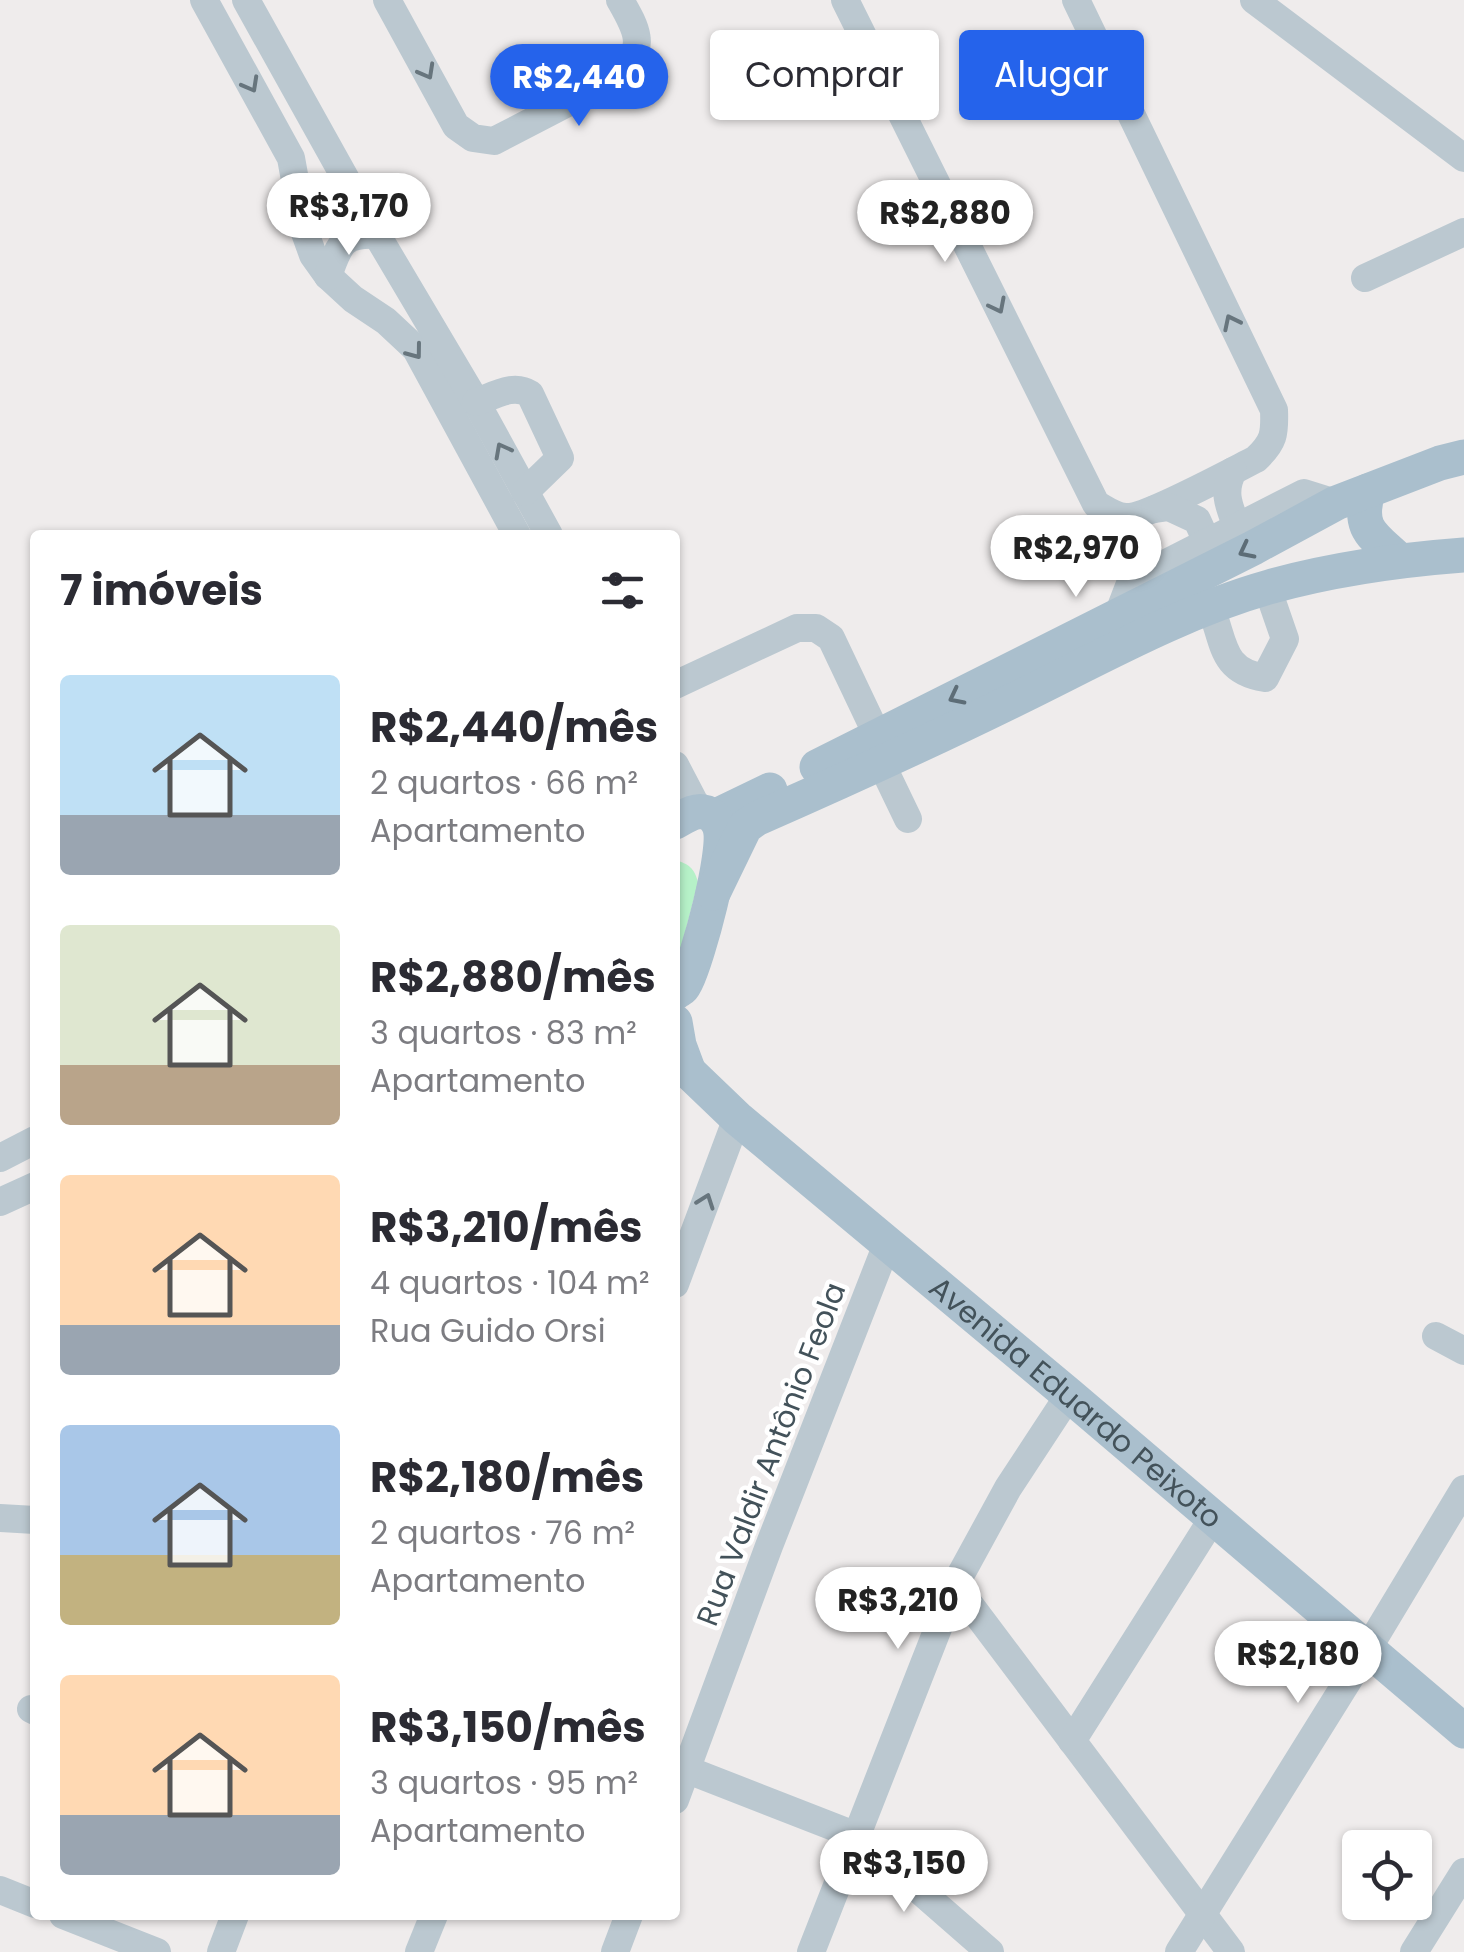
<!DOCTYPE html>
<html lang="pt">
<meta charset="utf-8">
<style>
body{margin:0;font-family:Poppins,sans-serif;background:#f2f2f3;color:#2b2b33;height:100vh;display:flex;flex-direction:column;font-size:38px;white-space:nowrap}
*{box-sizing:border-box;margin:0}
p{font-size:32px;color:#7c7c81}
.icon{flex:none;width:55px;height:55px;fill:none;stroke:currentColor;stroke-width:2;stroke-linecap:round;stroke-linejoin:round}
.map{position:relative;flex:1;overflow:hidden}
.sheet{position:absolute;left:30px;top:530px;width:650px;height:1390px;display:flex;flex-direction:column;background:#fff;border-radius:10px;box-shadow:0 2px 8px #0004}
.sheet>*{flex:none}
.hud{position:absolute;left:710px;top:30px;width:602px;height:90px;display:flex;gap:20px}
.fabs{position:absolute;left:1342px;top:1830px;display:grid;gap:20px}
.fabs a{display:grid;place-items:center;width:90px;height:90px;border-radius:10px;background:#fff;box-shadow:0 2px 8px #0004;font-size:50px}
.price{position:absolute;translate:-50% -85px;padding:0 22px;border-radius:35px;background:#fff;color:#222;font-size:32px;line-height:65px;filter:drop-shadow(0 2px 5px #0008)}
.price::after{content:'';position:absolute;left:50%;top:60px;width:30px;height:22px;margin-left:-15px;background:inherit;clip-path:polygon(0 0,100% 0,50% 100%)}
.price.selected{background:#2563eb;color:#fff}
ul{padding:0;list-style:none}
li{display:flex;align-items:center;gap:30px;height:250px;padding:0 30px}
li span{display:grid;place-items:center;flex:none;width:280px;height:200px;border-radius:10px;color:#555}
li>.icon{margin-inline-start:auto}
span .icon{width:120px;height:120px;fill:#fffc;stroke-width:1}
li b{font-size:42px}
h2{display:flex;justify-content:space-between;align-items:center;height:120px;padding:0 30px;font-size:42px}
.pill{padding:0 35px;border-radius:10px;background:#fff;box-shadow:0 2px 8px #0004;font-size:35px;line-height:90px}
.pill.selected{background:#2563eb;color:#fff}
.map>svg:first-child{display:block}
.green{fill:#b6f1c8}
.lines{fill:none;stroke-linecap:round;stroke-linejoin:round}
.minor{stroke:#bbc8d0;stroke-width:28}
.major{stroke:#aabfcd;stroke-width:35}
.oneway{stroke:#67757d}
.oneway2{stroke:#5d6d77}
.labels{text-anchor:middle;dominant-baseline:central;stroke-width:9;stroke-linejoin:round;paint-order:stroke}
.street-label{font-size:30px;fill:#43525a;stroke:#fff}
</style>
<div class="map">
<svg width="1464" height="1952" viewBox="0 0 1464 1952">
<rect width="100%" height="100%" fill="#efecec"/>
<!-- green -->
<path class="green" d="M675,860C689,864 694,868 698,882L675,972Z"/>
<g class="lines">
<!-- minor -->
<g class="minor">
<path d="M204,0L291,158L304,230L313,255L328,276L353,299L386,321L416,349L517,535"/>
<path d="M246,0L377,235L476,402L549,535"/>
<path d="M387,0L456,126L473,138L494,141L625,73C646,44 636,28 620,0"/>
<path d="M845,0L1096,504C1105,509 1114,516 1125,517C1144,519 1234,470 1256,459C1274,442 1275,434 1274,410L1076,0"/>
<path d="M1254,0L1464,158"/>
<path d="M328,276C339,246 341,233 377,235"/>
<path d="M1365,278L1464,232"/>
<path d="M476,402C494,396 513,383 530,394L560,458L525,492"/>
<path d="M1233,471C1222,492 1229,506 1237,527"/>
<path d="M1155,509L1169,507L1197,520L1207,542"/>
<path d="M1210,606C1225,642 1220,671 1265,678L1285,639L1267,587"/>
<path d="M1118,615L1131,581L1304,493L1336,503"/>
<path d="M675,685L797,628H816L831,638L878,737"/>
<path d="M881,763L908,819"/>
<path d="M675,765L699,811"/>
<path d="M0,1158L35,1140"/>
<path d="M0,1202L35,1186"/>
<path d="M675,1284L737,1118"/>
<path d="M1436,1336L1464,1351"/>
<path d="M0,1518L35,1520"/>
<path d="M955,1585L1231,1952"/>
<path d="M31,1709L35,1711"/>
<path d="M1072,1741L1213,1518"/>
<path d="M675,1765L857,1836L990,1952"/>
<path d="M675,1800L769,1546L887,1244"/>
<path d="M0,1890L35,1904"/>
<path d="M63,1915L157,1952"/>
<path d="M221,1952L235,1915"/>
<path d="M419,1952L434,1915"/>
<path d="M615,1952L629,1915"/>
<path d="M811,1952L955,1585L1008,1488L1069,1395"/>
<path d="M1179,1952L1367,1650L1464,1489"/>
<path d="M1414,1952L1464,1872"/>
</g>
<!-- major -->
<g class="major">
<path d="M1368,491C1357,530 1373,535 1399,560"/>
<path d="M817,767L1253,548L1336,503L1440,463L1464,457"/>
<path d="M714,817L770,790"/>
<path d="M675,822C683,818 695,809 704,812C712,813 718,821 720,828C727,851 698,958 686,982C682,990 682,988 675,993"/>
<path d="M713,893L745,827L756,819C847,779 937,738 1026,694C1105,655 1184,611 1269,587C1333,569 1398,560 1464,555"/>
<path d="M675,1022L679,1045L689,1072"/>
<path id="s1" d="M675,1064L689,1072L737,1118L1069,1395L1464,1731"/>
</g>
</g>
<!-- one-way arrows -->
<defs><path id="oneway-chevron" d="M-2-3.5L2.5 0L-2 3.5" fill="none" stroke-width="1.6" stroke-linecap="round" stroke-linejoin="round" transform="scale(2.5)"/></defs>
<g class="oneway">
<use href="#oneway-chevron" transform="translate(427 72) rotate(61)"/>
<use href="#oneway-chevron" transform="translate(251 85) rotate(61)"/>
<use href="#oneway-chevron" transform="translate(998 306) rotate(63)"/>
<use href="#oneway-chevron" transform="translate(1231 322) rotate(-116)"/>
<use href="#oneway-chevron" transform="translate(415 352) rotate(53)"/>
<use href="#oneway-chevron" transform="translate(502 450) rotate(-118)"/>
<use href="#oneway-chevron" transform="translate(706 1201) rotate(-70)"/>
</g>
<g class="oneway2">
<use href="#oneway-chevron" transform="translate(1246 551) rotate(153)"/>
<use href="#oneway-chevron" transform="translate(956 697) rotate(153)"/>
</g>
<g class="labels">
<!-- street labels -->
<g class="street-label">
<text stroke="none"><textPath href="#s1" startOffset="525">Avenida Eduardo Peixoto</textPath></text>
<text transform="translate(771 1454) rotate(-69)">Rua Valdir Antônio Feola</text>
</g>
</g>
</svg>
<div class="fabs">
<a><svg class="icon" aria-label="locate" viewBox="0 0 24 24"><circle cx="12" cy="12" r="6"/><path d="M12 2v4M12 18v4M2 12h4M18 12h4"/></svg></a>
</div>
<b class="price selected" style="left:579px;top:129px">R$2,440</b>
<b class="price" style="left:349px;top:258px">R$3,170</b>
<b class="price" style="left:945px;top:265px">R$2,880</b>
<b class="price" style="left:1076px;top:600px">R$2,970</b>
<b class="price" style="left:898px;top:1652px">R$3,210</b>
<b class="price" style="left:1298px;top:1706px">R$2,180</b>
<b class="price" style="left:904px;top:1915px">R$3,150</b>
<div class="hud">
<a class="pill">Comprar</a>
<a class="pill selected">Alugar</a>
</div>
<section class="sheet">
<h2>7 imóveis<svg class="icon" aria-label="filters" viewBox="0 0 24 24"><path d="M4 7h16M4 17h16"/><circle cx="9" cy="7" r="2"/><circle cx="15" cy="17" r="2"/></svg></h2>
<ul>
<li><span style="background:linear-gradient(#bfe0f5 70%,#9aa5b1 0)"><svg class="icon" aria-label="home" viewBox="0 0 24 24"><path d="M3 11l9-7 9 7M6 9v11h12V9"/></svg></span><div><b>R$2,440/mês</b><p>2 quartos · 66 m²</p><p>Apartamento</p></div></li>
<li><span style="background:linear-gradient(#dfe7d0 70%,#b9a48a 0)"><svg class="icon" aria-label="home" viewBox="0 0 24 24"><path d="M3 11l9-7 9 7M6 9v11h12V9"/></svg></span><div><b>R$2,880/mês</b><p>3 quartos · 83 m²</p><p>Apartamento</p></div></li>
<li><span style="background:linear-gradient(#ffd9b3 75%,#9aa5b1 0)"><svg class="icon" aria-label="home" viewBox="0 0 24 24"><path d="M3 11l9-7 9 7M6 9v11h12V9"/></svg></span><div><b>R$3,210/mês</b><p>4 quartos · 104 m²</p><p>Rua Guido Orsi</p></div></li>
<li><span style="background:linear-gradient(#a9c7e8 65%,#c2b280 0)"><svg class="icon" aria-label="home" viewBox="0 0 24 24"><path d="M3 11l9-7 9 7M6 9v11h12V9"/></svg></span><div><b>R$2,180/mês</b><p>2 quartos · 76 m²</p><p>Apartamento</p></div></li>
<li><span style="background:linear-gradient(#ffd9b3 70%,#9aa5b1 0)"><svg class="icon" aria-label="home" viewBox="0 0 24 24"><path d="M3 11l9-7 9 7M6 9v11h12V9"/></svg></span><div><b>R$3,150/mês</b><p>3 quartos · 95 m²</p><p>Apartamento</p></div></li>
</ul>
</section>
</div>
